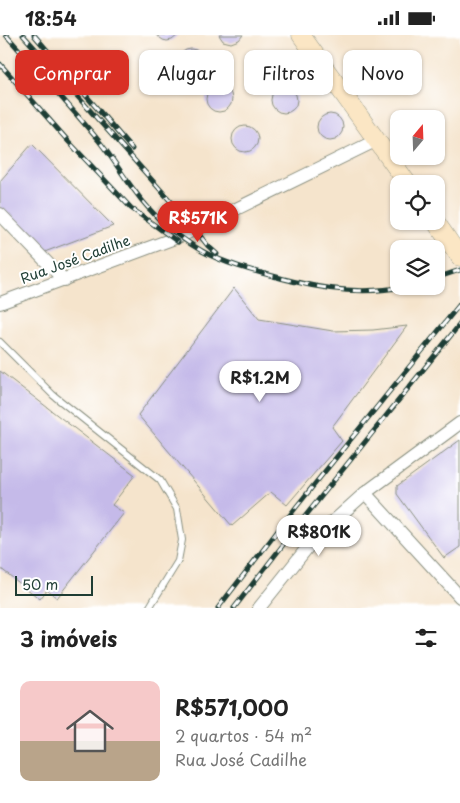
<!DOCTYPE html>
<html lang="pt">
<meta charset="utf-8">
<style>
body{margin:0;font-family:"Playpen Sans",sans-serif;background:#f6f6f6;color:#222;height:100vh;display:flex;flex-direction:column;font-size:19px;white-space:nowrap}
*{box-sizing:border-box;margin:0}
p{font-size:16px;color:#767676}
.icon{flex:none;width:28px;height:28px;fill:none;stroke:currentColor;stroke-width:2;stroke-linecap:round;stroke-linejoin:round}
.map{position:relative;height:573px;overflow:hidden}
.panel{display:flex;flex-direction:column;background:#fff;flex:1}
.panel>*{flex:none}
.hud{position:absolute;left:15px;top:15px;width:430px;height:45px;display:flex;gap:10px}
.needle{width:32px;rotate:19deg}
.fabs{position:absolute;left:390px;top:75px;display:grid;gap:10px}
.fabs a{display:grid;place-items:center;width:55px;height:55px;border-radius:10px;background:#fff;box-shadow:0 1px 4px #0004;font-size:25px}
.scale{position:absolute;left:15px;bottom:12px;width:78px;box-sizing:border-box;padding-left:5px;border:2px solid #1f3d34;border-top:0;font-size:14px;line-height:18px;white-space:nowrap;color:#1f3d34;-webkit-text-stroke:4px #fff;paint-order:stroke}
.price{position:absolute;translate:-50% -42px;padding:0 11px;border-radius:18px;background:#fff;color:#222;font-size:16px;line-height:32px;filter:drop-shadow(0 1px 2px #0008)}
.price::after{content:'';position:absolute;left:50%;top:30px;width:15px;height:11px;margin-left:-8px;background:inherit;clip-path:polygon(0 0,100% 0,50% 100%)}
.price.selected{background:#d93025;color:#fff}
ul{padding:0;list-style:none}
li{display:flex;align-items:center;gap:15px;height:125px;padding:0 20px}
li span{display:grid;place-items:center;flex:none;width:140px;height:100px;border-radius:10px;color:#555}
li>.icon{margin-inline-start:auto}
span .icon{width:60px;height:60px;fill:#fffc;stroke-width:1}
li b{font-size:21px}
h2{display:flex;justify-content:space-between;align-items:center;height:60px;padding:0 20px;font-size:21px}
.chip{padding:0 18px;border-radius:10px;background:#fff;box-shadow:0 1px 4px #0004;font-size:18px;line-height:45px}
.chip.selected{background:#d93025;color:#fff}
.status{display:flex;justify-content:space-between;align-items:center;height:35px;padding:0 25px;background:#fff;direction:ltr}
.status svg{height:14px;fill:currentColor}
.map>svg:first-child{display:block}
.building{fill:#c5bae9}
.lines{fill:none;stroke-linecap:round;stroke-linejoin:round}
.lane-casing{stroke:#8a9080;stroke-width:8}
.street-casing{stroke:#8a9080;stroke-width:14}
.secondary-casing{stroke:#8a9080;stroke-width:19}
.lane{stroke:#fff;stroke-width:6}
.street{stroke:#fff;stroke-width:12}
.secondary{stroke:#fbe6c4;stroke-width:18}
.rail-casing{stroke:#1f3d34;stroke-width:5}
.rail{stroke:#fff;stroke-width:3;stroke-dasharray:9;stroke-linecap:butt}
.labels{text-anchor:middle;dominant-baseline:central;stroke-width:4;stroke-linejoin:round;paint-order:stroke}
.street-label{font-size:14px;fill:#1f3d34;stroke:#fff}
</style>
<div class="status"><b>18:54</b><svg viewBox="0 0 49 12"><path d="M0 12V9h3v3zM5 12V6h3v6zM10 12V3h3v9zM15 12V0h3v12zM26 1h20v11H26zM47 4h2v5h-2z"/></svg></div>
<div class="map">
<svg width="460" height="573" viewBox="0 0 460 573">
<rect width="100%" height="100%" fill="#fff"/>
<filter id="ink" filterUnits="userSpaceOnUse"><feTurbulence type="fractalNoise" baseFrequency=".02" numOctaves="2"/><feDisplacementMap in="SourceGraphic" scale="10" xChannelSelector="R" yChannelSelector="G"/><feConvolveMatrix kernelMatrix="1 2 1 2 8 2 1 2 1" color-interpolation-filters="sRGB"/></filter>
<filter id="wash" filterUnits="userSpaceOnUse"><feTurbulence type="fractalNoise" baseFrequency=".0096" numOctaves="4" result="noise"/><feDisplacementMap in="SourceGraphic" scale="20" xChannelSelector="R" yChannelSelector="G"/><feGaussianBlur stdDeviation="1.12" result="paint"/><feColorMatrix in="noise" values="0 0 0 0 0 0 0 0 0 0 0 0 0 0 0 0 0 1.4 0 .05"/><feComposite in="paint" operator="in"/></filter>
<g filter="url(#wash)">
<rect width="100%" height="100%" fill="#f5e4cc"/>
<g id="blocks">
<!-- building -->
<g class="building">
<path d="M156,0H178L172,5L167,6L163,5Z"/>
<path d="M219,0H243L239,5L231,8L223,6Z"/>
<circle cx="191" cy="27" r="13"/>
<circle cx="259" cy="32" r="13"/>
<circle cx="219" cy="64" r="13"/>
<circle cx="284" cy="65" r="13"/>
<circle cx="330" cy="92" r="13"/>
<circle cx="245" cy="104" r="13"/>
<path d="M32,109L113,191L42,218L0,176V146Z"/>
<path d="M234,253L259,284L333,296L373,295L407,291L332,392L342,406L287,470L271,457L232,491L138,380Z"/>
<path d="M0,336L135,440L112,470L124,478L57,563L47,555L40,564L0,533Z"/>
<path d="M460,405V512L444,523L397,459V451Z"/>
</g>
</g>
</g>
<g filter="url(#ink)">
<use href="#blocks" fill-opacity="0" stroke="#8a9080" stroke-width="1"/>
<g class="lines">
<!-- lane casing -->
<g class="lane-casing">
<path id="lane" d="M0,307L53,360L160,445L177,474L182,505L178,526L149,573"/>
</g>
<!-- street casing -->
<g class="street-casing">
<g id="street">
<path d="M0,179L64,245"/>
<path d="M0,268L183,200L377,105"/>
<path d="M365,458L460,562"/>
<path d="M259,573L315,503L365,458L460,388"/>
</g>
</g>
<!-- secondary casing -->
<g class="secondary-casing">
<g id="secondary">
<path d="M301,0L408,149"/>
<path d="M435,186L460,222"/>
</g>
</g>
<!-- lane -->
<use href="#lane" class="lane"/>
<!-- street -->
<use href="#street" class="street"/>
<!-- secondary -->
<use href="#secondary" class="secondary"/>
<!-- rail casing -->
<g class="rail-casing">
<g id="rail">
<path d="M6,0C37,35 69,70 99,106C111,121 122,139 134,155C151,179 176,201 202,216C229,231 262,238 292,246C328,255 368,260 405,251"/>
<path d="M23,0L190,188L208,211L217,219"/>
<path d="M34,0L132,114"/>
<path d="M0,29L69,107L131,173L178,207"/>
<path d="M436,243L460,235"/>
<path d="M218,573L297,471L460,269"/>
<path d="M234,573L307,479L460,289"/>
</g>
</g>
<!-- rail -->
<use href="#rail" class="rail"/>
</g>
</g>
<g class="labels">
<!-- street labels -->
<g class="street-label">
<text transform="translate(75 224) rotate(-20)">Rua José Cadilhe</text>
</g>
</g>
</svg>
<div class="fabs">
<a><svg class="needle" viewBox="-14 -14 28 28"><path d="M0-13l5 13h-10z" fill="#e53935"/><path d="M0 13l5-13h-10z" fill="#767676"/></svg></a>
<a><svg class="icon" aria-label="locate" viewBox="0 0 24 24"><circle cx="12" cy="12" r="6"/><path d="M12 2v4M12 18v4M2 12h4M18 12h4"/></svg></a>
<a><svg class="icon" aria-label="layers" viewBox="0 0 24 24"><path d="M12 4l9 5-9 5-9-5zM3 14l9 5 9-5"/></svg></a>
</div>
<div class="scale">50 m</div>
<b class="price selected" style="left:198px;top:208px">R$571K</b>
<b class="price" style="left:260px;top:368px">R$1.2M</b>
<b class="price" style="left:319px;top:522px">R$801K</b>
<div class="hud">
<a class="chip selected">Comprar</a>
<a class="chip">Alugar</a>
<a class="chip">Filtros</a>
<a class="chip">Novo</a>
</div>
</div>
<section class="panel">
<h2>3 imóveis<svg class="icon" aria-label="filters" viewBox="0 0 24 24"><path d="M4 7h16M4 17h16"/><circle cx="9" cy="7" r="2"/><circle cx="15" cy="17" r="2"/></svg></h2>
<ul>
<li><span style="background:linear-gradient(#f6c9c9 60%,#b9a48a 0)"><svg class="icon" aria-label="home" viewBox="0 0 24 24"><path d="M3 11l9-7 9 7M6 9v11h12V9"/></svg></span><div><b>R$571,000</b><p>2 quartos · 54 m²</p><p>Rua José Cadilhe</p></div></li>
</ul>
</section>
